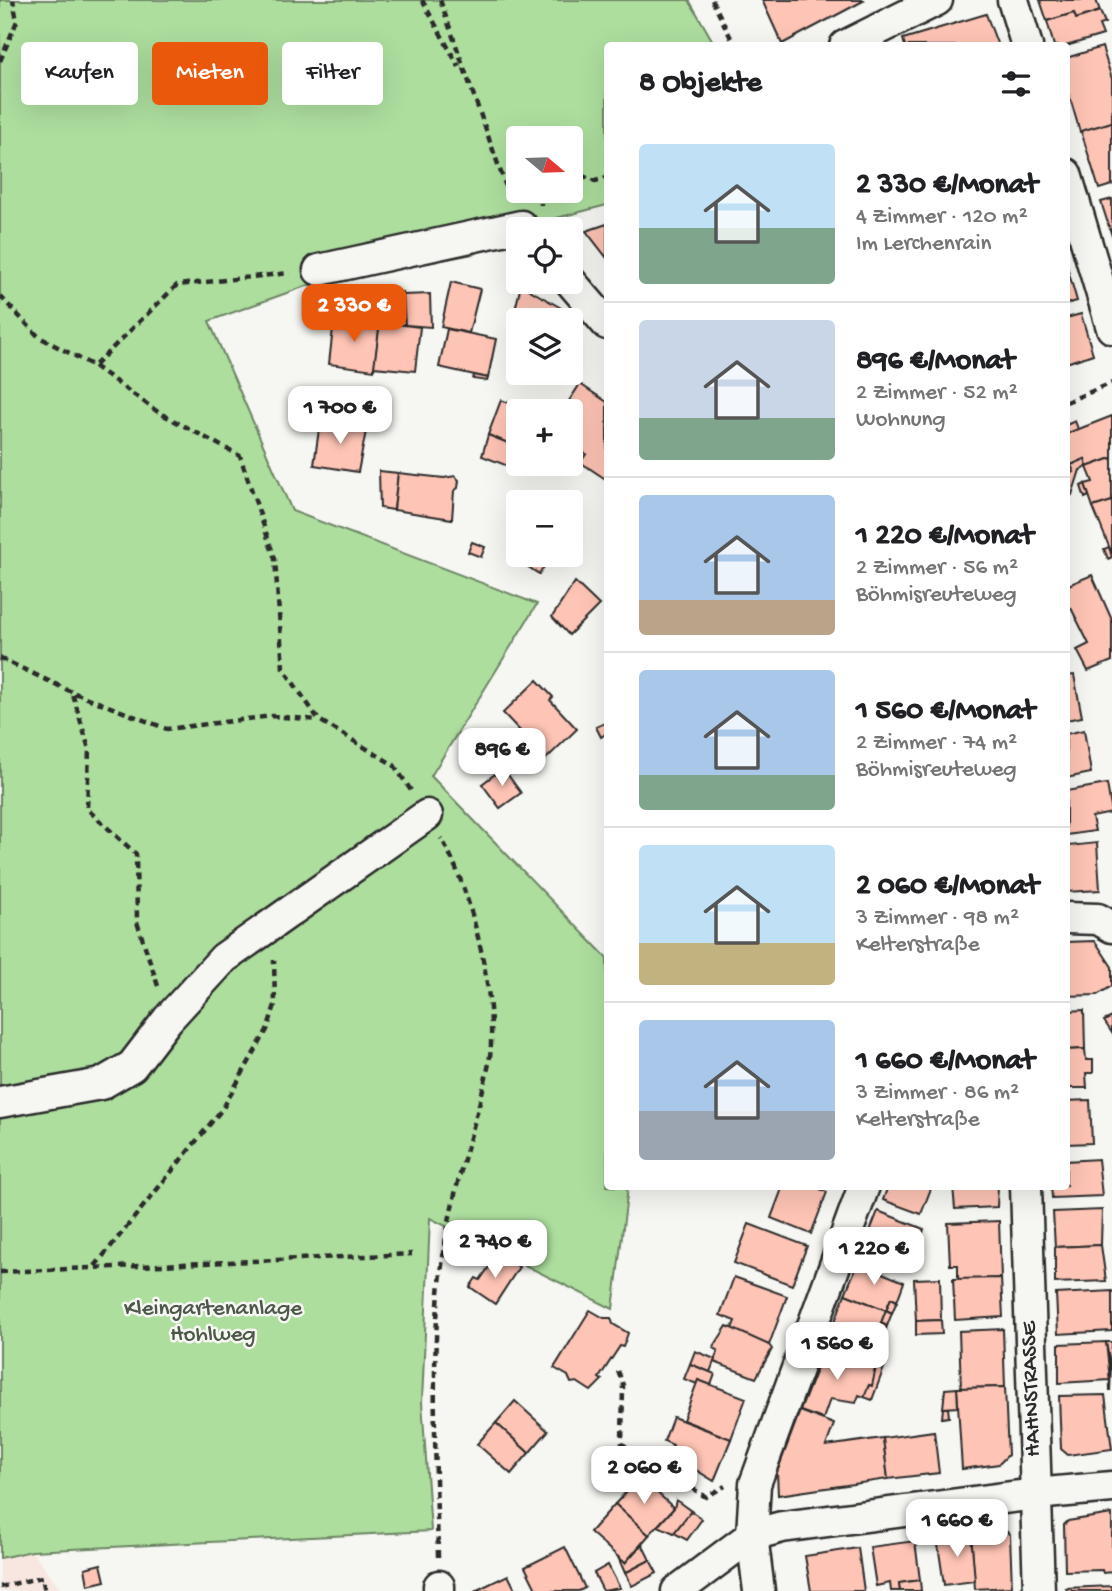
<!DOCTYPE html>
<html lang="de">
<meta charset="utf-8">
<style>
body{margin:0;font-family:"Gochi Hand",sans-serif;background:#f6f6f6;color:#202124;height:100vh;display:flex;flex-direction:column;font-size:26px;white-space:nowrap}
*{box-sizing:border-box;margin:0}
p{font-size:23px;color:#757577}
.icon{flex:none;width:38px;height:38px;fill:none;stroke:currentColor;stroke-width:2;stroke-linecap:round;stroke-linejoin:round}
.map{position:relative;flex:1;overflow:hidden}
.drawer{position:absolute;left:604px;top:42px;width:466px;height:1148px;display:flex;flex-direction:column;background:#fff;border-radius:7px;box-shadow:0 7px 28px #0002}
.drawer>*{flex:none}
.guide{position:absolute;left:21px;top:42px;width:478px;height:63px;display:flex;gap:14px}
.needle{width:46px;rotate:109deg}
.buttons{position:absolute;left:506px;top:126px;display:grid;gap:14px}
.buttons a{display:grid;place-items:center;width:77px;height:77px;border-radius:7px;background:#fff;box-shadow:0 7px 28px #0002;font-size:35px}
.price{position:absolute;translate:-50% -60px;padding:0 16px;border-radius:14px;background:#fff;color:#222;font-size:23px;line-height:46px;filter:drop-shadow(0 2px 4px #0008)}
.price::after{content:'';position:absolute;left:50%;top:42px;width:21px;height:16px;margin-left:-10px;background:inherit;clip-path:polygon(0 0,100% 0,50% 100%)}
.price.active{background:#ea580c;color:#fff}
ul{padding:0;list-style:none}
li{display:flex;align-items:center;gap:21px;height:175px;padding:0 35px}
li+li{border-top:2px solid #e0e0e0}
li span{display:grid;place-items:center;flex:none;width:196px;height:140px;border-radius:7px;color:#555}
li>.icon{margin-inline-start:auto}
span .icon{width:84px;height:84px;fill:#fffc;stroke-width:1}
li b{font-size:30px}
h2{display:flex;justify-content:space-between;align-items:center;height:84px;padding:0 35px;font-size:30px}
.tag{padding:0 24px;border-radius:7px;background:#fff;box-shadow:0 7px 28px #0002;font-size:24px;line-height:63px}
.tag.active{background:#ea580c;color:#fff}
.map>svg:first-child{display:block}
.built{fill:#f8e7e0}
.green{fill:#adde9e;stroke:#6c8464;stroke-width:2;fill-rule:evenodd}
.building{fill:#fec4b5;stroke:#2b2b2b;stroke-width:2}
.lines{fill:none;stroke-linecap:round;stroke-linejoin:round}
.minor-casing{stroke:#2b2b2b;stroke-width:35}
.path{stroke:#2b2b2b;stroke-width:4.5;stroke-dasharray:7 5;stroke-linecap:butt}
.minor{stroke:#f6f6f2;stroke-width:30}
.labels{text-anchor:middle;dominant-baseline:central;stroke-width:5;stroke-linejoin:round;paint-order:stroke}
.park-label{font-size:23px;fill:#4c5848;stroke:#f6f6f2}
.street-label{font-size:23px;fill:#2b2b2b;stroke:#f6f6f2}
</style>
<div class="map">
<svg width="1112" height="1591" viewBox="0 0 1112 1591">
<rect width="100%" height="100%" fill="#f6f6f2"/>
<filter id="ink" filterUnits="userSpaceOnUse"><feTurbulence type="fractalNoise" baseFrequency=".0143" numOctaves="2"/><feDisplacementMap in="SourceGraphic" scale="14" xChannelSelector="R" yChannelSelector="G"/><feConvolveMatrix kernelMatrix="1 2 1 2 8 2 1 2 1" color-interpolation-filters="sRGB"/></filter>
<g filter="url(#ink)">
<!-- built -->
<path class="built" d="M0,1419L32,1551L62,1591H0Z"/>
<!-- green -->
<path class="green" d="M0,0H689L715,45L607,46V205L549,220L473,254L306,286L209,321L292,511L537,604L431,776L607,958V1186L628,1187L613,1309L430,1218L422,1402L431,1531L32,1551L0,1558ZM518,138H570V191H518Z"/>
<!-- building -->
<g class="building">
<path d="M762,0H865L782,44Z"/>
<path d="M1040,0H1096L1100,11L1076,19L1074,13L1047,21Z"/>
<path d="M1100,11L1105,23L1099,25L1103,35L1066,46H1054L1047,21L1074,13L1076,19Z"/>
<path d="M986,14L998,46H905L903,39Z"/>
<path d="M1102,47L1112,79V122L1080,132L1066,84V58Z"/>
<path d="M1112,122V185L1099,189L1081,131Z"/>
<path d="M1112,199V236L1101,202Z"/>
<path d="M607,224V258L586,231Z"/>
<path d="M1066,263L1077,301L1066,304Z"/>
<path d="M451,282L480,289L469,333L441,327Z"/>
<path d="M521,285L577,317L570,329V320H534L515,310Z"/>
<path d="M320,291H334V319L321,317Z"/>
<path d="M349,292V320L334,319V293Z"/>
<path d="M403,292L405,325L376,324L375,296Z"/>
<path d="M348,294H362V322L349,320Z"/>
<path d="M430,294L431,327L405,325L403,295Z"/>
<path d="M375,296L376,324L362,322L361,297Z"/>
<path d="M1081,314L1093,354L1066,363V318Z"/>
<path d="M334,319L380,324L374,370L329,364Z"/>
<path d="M380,322L420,327L415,371L374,367Z"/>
<path d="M447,329L496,339L488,378L439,367Z"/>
<path d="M474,375L488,378L487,381L473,379Z"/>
<path d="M580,384L607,402V480L580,462L586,454L570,443V411L565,407Z"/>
<path d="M501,400L529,411H518V447L488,435Z"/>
<path d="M1112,416V458L1087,467L1085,459L1071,465L1074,472L1066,475V434Z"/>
<path d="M1075,421L1078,429L1066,434V425Z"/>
<path d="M320,422L367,426L358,472L314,465Z"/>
<path d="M488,435L518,447L513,468L482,456Z"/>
<path d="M572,445L586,454L580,463L570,457Z"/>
<path d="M1112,458V501L1093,507L1085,484L1093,482L1087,467Z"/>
<path d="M1085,459L1087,467L1080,470L1072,495L1066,493V475L1074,472L1071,465Z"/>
<path d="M379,471L398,473L394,510L380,508Z"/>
<path d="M398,473L444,478L455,476L459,480L458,488L454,491L452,519L394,510Z"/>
<path d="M1085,484L1089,496L1085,498L1081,486Z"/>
<path d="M1112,501V554L1093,507Z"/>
<path d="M518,541V555H552L539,574L512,556Z"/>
<path d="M472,542L485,547L481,557L468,552Z"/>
<path d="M1109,547L1112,557L1108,559L1104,549Z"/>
<path d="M1092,575L1112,620V661L1088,671L1077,650L1089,644L1071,608L1066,611V586Z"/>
<path d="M575,582L599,605L569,635L552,617Z"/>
<path d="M1074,675L1082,717L1066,720V676Z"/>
<path d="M537,680L553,697L550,700L577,729L546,759L521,738L523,734L503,713Z"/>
<path d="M607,722V733L601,737L596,727Z"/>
<path d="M1084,730L1091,773L1066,778V734Z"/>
<path d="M503,768L521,793L500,808L482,784Z"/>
<path d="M1107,784L1112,813L1092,817L1095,831L1066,835V791Z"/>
<path d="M1066,835L1069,846L1097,843L1100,890L1066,892Z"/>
<path d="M1095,941L1112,967V986L1097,995L1066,996V942Z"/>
<path d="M1084,1010L1085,1049L1066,1050V1011Z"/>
<path d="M1112,1017V1033L1104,1021Z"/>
<path d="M1085,1049L1086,1060H1093V1073H1086L1087,1088H1066V1050Z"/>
<path d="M1090,1100L1092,1143L1066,1144V1101Z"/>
<path d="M1098,1159L1102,1196L1052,1198L1051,1186H1066V1161Z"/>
<path d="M783,1186H814L827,1192L811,1234L771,1218Z"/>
<path d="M888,1186H932L921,1214L883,1200Z"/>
<path d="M953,1186H998L997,1207L955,1209Z"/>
<path d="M1102,1210L1101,1245L1055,1247L1053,1212Z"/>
<path d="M878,1211L924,1229L912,1269L863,1249Z"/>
<path d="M999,1221L1001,1278L958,1280V1265H950L948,1223Z"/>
<path d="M749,1224L807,1246L792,1285L734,1263Z"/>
<path d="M1101,1245L1106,1281L1055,1283V1247Z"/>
<path d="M502,1256L519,1267L495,1304L470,1287L476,1278L480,1280L491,1264L495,1267Z"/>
<path d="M858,1263L904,1282L897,1301L891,1298L886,1310L845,1294Z"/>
<path d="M734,1277L787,1296L769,1345L731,1331L735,1321L720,1315Z"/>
<path d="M940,1278L941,1320L916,1321L914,1279Z"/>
<path d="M1001,1278L1003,1317L955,1320L953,1279Z"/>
<path d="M1112,1291V1331L1058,1334L1056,1294Z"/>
<path d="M845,1294L886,1310L881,1323L887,1326L880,1345L833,1327Z"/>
<path d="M891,1298L897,1301L892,1313L886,1310Z"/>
<path d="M590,1310L604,1318H611L613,1324L628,1333L623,1347L620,1346L599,1378L602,1380L591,1391L577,1382L571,1383L568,1376L554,1368Z"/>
<path d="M886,1310L892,1313L887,1326L881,1323Z"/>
<path d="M941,1320L942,1334L916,1335V1321Z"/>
<path d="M727,1326L769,1345L772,1349L756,1378L714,1362L718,1350L713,1348Z"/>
<path d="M1003,1329L1005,1387L961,1388L959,1331Z"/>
<path d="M1106,1342L1110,1380L1059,1383V1344Z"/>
<path d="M1106,1342H1112L1110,1391L1109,1359Z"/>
<path d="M825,1347L876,1367L874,1372L877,1373L872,1386L869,1385L864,1397L859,1395L856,1403L830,1399L823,1419L800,1411Z"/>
<path d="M695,1351L715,1359L710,1372L690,1364Z"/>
<path d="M860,1355L885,1365L872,1400L864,1397L869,1385L872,1386L876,1367L859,1360Z"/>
<path d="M690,1364L715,1374L711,1385L698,1380L697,1384L684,1379Z"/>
<path d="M698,1380L746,1398L731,1439L683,1420Z"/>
<path d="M1005,1387L1008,1455L999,1464L962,1469L957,1388Z"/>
<path d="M957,1388L958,1407L943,1408L945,1389Z"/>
<path d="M1105,1395L1112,1449L1068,1455L1061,1449L1059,1396Z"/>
<path d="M515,1401L548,1431L529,1453L496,1423Z"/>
<path d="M943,1408H948L949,1417L942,1418Z"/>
<path d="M800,1411L834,1424L826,1446L883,1438L888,1479L778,1495L777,1472Z"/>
<path d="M673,1417L731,1439L714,1481L670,1454L673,1445L664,1441Z"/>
<path d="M496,1423L529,1453L511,1474L477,1444Z"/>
<path d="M934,1431L939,1473L888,1479L883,1438Z"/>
<path d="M640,1477L674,1508L649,1535L615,1504Z"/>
<path d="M676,1500L691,1511L674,1533L658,1526L674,1508Z"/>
<path d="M615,1504L649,1535L625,1563L590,1532Z"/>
<path d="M691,1511L702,1519L687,1540L674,1533Z"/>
<path d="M1112,1514V1572L1103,1573L1102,1570L1065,1571L1064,1525L1068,1521Z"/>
<path d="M1004,1529L1010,1535L1012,1587L975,1589L971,1534Z"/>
<path d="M971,1534L975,1581L944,1585L937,1538Z"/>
<path d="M915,1541L920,1580L899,1583L900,1591H891L890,1583L876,1586L870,1547Z"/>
<path d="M642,1544L650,1560L625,1573L618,1557L625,1563Z"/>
<path d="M565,1547L585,1588L579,1591H537L525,1567Z"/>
<path d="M858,1548L864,1591H811L805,1556Z"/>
<path d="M650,1560L657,1573L632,1586L625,1573Z"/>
<path d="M101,1564L105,1581L88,1585L85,1568Z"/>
<path d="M608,1565L620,1588L603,1591L594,1573Z"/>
<path d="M508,1575L516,1591H475Z"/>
<path d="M920,1580L921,1591H900L899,1583Z"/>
<path d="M1112,1586V1591H1067L1066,1588Z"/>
</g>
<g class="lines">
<!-- minor casing -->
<g class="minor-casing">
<g id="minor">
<path d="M1013,0L1027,46"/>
<path d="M845,46L937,0"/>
<path d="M1066,174L1112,328"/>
<path d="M319,270L521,226L524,229"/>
<path d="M570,281L607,324"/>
<path d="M1066,918L1098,919L1112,927"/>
<path d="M0,1102L101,1084L132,1066L168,1019L224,958L427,815"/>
<path d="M1026,1186L1039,1591"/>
<path d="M439,1586V1591"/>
<path d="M677,1591L752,1535L782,1527L1035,1494L1112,1487"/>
<path d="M759,1591L752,1535L755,1484L864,1186"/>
</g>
</g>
<!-- path -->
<g class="path">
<path d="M422,0L459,67"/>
<path d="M440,0L511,201"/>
<path d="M712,0L735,46"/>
<path d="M0,61L17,21L13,0"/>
<path d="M570,171L595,181L607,178"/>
<path d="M541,191V205"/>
<path d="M0,296L39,337L94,366L177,285L290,273"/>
<path d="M94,366L158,412L240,456L275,559L283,668L319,720L394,765L412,792"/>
<path d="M1066,402L1112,383"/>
<path d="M0,658L72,692"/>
<path d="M158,986L137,922L136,854L87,809L89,749L72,692L167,729L272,716L318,720"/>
<path d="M95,1266L223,1108L267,1030L275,1005L274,960"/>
<path d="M0,1272L412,1254"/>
<path d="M618,1371L623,1385L622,1444L706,1497L725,1486"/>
<path d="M438,1557C436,1453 429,1346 445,1244C454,1184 475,1127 488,1068C501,1010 472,889 441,838"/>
<path d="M0,1587L42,1577L45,1591"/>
</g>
<!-- minor -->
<use href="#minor" class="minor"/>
</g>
</g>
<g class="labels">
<!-- park labels -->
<g class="park-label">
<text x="213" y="1309">Kleingartenanlage<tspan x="213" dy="26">Hohlweg</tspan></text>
</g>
<!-- street labels -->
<g class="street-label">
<text transform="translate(1032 1389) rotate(-92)">HAHNSTRASSE</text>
</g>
</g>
</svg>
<div class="buttons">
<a><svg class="needle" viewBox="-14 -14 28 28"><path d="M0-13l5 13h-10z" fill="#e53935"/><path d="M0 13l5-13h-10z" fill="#757577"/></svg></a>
<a><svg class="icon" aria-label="locate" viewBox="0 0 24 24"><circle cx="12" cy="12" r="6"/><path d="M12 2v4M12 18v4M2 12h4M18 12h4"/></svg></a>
<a><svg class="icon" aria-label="layers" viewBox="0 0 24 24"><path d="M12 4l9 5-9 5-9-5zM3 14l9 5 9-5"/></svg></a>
<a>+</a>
<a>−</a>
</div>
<b class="price active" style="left:354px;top:344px">2 330 €</b>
<b class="price" style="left:340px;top:446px">1 700 €</b>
<b class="price" style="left:502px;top:788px">896 €</b>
<b class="price" style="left:495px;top:1280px">2 740 €</b>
<b class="price" style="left:874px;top:1287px">1 220 €</b>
<b class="price" style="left:837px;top:1382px">1 560 €</b>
<b class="price" style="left:644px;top:1506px">2 060 €</b>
<b class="price" style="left:957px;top:1559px">1 660 €</b>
<div class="guide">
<a class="tag">Kaufen</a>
<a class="tag active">Mieten</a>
<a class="tag">Filter</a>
</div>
<section class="drawer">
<h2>8 Objekte<svg class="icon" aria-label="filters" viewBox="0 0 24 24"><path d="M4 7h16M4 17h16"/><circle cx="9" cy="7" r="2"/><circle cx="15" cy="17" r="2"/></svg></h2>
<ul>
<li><span style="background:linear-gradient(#bfe0f5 60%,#7fa58c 0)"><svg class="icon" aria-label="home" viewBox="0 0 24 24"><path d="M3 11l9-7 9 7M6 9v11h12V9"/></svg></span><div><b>2 330 €/Monat</b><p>4 Zimmer · 120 m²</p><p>Im Lerchenrain</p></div></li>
<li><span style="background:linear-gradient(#c9d6e8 70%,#7fa58c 0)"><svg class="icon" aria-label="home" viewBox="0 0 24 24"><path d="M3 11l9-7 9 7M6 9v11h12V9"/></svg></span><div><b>896 €/Monat</b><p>2 Zimmer · 52 m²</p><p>Wohnung</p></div></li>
<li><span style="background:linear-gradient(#a9c7e8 75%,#b9a48a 0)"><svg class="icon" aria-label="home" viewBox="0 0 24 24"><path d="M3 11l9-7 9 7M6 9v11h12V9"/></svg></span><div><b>1 220 €/Monat</b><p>2 Zimmer · 56 m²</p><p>Böhmisreuteweg</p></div></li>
<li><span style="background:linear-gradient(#a9c7e8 75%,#7fa58c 0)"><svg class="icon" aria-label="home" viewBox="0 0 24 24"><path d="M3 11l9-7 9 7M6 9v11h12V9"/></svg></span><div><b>1 560 €/Monat</b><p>2 Zimmer · 74 m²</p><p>Böhmisreuteweg</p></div></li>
<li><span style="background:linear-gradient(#bfe0f5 70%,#c2b280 0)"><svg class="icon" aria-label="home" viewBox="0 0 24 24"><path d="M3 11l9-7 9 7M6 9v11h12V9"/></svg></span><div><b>2 060 €/Monat</b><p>3 Zimmer · 98 m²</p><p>Kelterstraße</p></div></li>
<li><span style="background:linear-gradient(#a9c7e8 65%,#9aa5b1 0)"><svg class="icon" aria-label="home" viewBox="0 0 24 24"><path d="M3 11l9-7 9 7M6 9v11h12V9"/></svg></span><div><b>1 660 €/Monat</b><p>3 Zimmer · 86 m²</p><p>Kelterstraße</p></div></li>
</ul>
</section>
</div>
